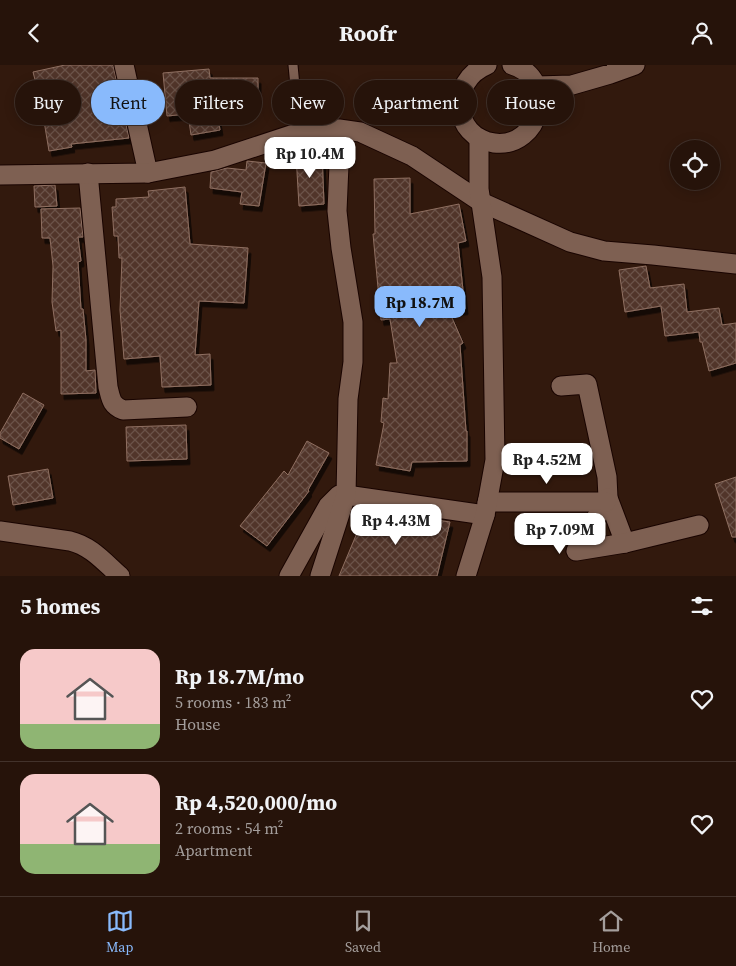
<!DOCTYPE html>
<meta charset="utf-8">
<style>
body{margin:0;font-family:"Source Serif 4",serif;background:#2e1c13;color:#f1f3f6;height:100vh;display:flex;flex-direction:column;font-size:19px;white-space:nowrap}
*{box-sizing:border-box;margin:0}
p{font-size:16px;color:#a49e9c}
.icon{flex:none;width:28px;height:28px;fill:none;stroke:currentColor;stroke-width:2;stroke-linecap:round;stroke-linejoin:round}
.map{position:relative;height:511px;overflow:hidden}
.side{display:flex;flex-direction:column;background:#26130a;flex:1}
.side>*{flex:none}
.guide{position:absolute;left:15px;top:15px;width:706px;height:45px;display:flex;gap:10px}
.tools{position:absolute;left:670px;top:75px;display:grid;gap:10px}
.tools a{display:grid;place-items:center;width:50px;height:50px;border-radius:50%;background:#26130a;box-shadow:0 2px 12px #0003,0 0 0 1px #42322b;font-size:25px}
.price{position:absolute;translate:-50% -42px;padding:0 11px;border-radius:10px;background:#fff;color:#222;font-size:16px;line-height:32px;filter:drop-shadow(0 1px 2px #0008)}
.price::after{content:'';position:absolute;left:50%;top:30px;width:15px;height:11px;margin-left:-8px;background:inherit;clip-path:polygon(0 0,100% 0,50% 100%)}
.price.current{background:#89bafc;color:#111}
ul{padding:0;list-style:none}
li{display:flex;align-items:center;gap:15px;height:125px;padding:0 20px}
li+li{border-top:1px solid #42322b}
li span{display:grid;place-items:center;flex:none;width:140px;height:100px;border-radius:15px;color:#555}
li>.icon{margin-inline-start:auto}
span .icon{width:60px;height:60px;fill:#fffc;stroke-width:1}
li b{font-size:21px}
h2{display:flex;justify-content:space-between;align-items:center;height:60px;padding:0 20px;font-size:21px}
.pill{padding:0 18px;border-radius:22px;background:#26130a;box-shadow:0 2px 12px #0003,0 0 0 1px #42322b;font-size:18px;line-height:45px}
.pill.current{background:#89bafc;color:#111}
header{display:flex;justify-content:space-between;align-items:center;height:65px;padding:0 20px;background:#26130a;font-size:22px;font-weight:700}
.dock{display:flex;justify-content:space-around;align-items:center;height:70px;border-top:1px solid #42322b;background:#26130a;font-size:14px;color:#a49e9c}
.dock a{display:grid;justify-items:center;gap:2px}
.dock .current{color:#89bafc}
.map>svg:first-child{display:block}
.building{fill:url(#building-cross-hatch);stroke:#8f6f61;filter:url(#shadow)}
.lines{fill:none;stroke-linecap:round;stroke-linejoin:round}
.lane-casing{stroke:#190400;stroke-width:11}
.street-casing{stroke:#190400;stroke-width:21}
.lane{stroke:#7e6052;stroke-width:9}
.street{stroke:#7e6052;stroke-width:19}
</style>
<header><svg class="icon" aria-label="back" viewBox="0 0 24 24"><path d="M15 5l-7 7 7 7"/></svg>Roofr<svg class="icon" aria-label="person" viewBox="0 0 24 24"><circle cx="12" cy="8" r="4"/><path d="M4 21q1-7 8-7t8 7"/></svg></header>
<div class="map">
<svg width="736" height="511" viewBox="0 0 736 511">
<defs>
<pattern id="building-cross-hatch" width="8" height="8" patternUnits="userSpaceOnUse" patternTransform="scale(1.25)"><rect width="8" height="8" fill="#513529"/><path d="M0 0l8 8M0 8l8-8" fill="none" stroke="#6b5248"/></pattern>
<filter id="shadow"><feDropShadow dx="3" dy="5.5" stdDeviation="0" flood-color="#0009"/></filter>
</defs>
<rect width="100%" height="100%" fill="#32190d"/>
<!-- building -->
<g class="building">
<path d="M65,0H113L129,73L71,79L72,82L49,86L39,26H38L33,7Z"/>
<path d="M209,4L210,13H258V37L215,36L220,65L191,70L188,49L167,51L163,8Z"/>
<path d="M322,88L324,139L299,141L296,90Z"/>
<path d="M247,96L266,98L259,141L240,139L242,127L210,123L211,107L227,103L246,105Z"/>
<path d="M410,113V149L459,139L466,176L458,178L465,244L449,246L463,278L460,280L466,366H467V396L412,397L410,406L376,400L384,358L381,357L383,333L388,334L390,298H397L390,254L381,255L373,169H375L374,114Z"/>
<path d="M55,120L57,141L35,142L34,121Z"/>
<path d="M185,122L190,179L248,183L244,238L199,236L195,290L210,289L211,320L162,322L160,291L124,294L120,245L122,193H119L118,171H114L112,142H116V134L149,132L148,126Z"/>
<path d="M80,143L83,172H78L81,196L78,197L81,244H83L86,275V306L95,305L96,328L61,329V265L56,266L52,237L53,201L50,173H42L41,144Z"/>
<path d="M646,201L650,223L684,219L687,247L719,243L722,260L736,258V298L709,306L702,277H700L699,267L665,271L661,241L625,247L619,205Z"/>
<path d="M23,328L44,340L19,384L0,373V368Z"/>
<path d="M186,360L187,394L127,396L126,362Z"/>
<path d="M307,376L329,388L308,425L309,426L267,481L240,461L284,406L288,410Z"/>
<path d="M48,404L53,433L13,440L8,411Z"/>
<path d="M736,412V472H732L715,419Z"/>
<path d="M367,444L397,449L410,454L411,451L450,457L437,511H339Z"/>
</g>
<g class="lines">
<!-- lane casing -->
<g class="lane-casing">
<path id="lane" d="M293,0L298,53L297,68"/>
</g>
<!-- street casing -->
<g class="street-casing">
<g id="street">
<path d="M124,0L148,108"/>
<path d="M487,0C448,16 452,72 494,78C541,84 558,13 512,0"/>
<path d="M536,21L572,20L610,9L635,0"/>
<path d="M88,108L108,322C111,334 111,340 123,345L187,342"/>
<path d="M0,110L148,108L215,95L297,68L324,63L339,64L360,67L412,91L481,137L570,177L604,186L653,190L736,199"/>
<path d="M561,321L587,319L607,412L608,433L625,478"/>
<path d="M608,433L576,486L625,478L699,460"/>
<path d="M487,437H606"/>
<path d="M0,466L70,476C91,481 104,497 120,511"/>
<path d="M289,511L328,441L339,430H346L485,450"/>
<path d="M320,511L346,430L348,334L353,297V257L341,183L337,146L339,100"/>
<path d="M466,511L485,450L495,395L492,212L479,124V73"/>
</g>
</g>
<!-- lane -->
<use href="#lane" class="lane"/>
<!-- street -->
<use href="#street" class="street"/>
</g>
</svg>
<div class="tools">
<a><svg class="icon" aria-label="locate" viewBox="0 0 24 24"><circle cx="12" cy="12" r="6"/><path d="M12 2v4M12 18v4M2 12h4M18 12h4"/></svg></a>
</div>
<b class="price" style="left:310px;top:114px">Rp 10.4M</b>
<b class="price current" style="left:420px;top:263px">Rp 18.7M</b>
<b class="price" style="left:547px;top:420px">Rp 4.52M</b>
<b class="price" style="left:396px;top:481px">Rp 4.43M</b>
<b class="price" style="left:560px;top:490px">Rp 7.09M</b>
<div class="guide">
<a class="pill">Buy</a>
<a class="pill current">Rent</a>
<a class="pill">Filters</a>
<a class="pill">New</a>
<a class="pill">Apartment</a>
<a class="pill">House</a>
</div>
</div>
<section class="side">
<h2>5 homes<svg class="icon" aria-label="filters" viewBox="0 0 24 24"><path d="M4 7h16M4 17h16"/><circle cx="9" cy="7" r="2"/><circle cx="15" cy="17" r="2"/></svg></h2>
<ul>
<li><span style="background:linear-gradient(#f6c9c9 75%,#8fb573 0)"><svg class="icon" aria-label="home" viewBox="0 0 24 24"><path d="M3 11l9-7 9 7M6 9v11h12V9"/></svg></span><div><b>Rp 18.7M/mo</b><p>5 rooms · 183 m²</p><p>House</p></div><svg class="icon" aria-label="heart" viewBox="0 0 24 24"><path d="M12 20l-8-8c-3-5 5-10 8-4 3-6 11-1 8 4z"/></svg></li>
<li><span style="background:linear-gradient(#f6c9c9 70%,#8fb573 0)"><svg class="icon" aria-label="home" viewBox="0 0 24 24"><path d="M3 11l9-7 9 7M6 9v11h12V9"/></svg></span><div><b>Rp 4,520,000/mo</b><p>2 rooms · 54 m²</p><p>Apartment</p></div><svg class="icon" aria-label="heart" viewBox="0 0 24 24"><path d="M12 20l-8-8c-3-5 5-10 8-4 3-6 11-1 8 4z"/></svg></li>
</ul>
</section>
<nav class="dock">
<a class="current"><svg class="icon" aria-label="map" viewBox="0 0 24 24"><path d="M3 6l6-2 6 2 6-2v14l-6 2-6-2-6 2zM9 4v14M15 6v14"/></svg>Map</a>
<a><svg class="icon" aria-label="saved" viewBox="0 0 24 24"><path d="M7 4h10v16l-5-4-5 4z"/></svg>Saved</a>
<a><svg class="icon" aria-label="home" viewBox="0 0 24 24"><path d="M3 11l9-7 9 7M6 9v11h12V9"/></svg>Home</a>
</nav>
